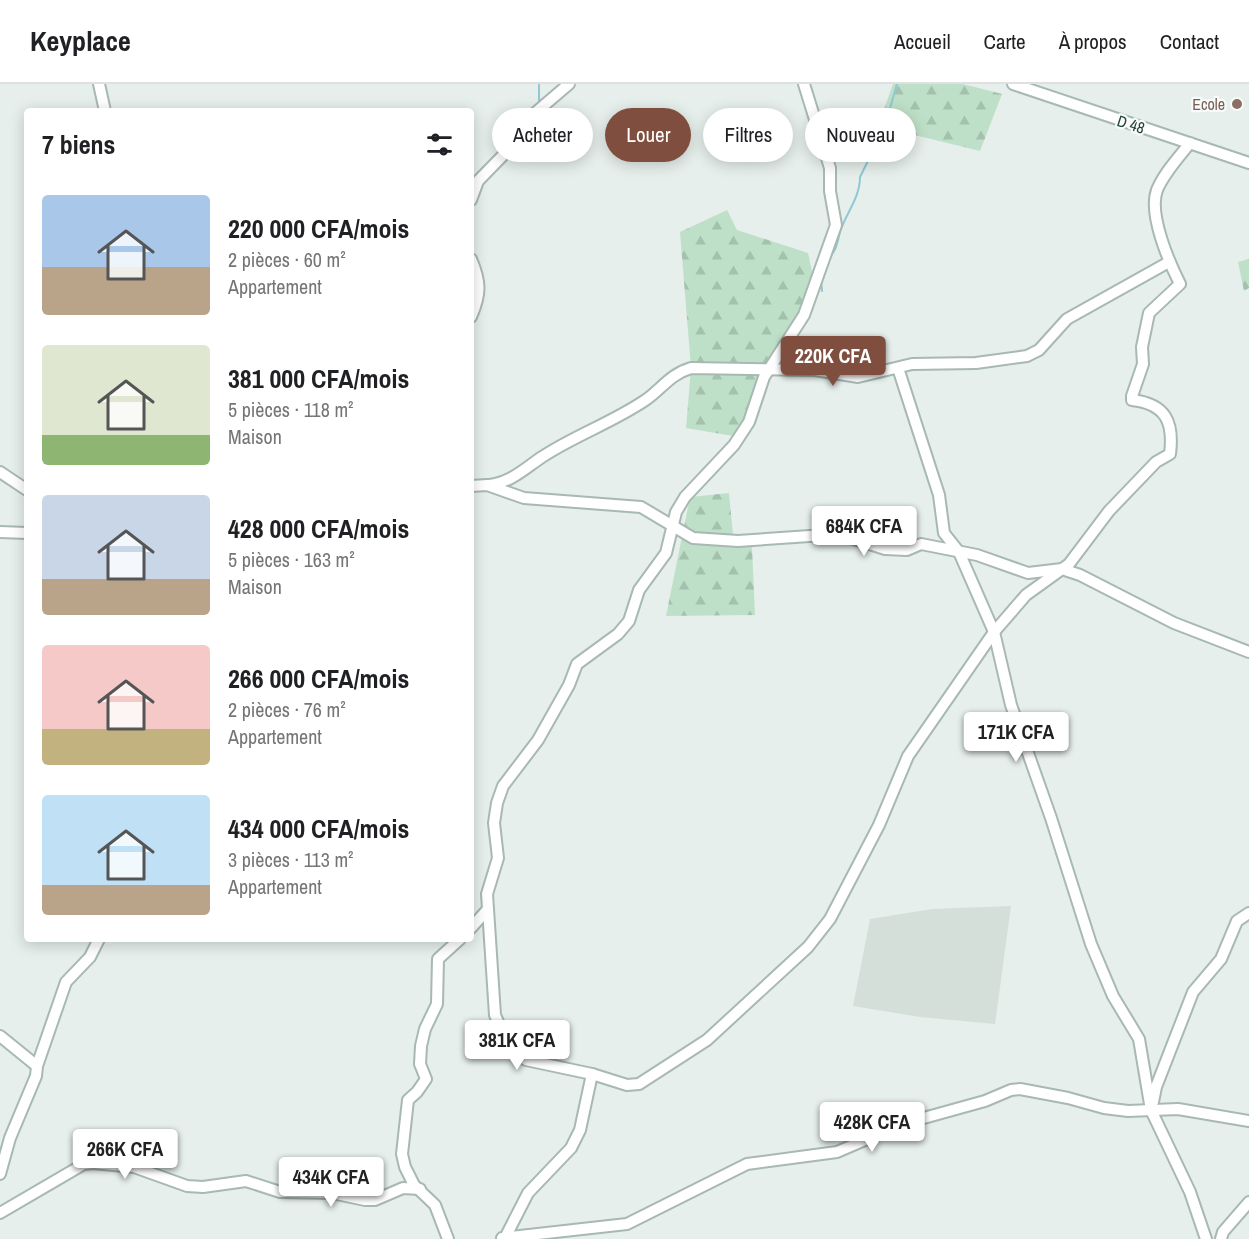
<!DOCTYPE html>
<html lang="fr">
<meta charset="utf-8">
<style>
body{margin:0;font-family:"Archivo Narrow",sans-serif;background:#f6f6f6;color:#202124;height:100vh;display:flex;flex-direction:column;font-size:22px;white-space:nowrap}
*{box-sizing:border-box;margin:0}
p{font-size:20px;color:#757577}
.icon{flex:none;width:33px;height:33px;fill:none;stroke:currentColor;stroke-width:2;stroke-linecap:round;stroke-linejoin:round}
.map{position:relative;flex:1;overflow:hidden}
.sheet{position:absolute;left:24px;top:24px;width:450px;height:834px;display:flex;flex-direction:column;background:#fff;border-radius:6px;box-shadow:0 3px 15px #0003}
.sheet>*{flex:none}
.banner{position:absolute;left:492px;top:24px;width:570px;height:54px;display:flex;gap:12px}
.price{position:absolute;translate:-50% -51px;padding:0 14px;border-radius:6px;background:#fff;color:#222;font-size:20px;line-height:39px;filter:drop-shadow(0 2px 3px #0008)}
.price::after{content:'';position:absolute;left:50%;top:36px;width:18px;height:14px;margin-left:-9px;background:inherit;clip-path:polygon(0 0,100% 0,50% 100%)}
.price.active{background:#7f4e3f;color:#fff}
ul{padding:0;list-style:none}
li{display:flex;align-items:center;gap:18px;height:150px;padding:0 18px}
li span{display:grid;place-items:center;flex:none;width:168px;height:120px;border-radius:6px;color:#555}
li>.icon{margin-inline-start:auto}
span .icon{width:72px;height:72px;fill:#fffc;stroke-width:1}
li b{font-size:26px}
h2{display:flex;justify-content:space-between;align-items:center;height:72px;padding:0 18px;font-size:26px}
.chip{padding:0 21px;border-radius:27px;background:#fff;box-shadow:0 3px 15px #0003;font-size:21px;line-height:54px}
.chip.active{background:#7f4e3f;color:#fff}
header{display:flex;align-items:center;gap:36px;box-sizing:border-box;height:84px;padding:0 30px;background:#fff;border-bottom:2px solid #e0e0e0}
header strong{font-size:28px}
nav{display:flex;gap:33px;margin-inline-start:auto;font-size:21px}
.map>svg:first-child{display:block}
.built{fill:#d4dfda}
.forest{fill:url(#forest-firs)}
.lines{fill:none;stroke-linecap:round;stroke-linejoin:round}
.stream{stroke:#8ec9d4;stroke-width:2}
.minor-casing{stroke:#a8b8b2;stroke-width:14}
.minor{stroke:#fff;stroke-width:10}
.education-dot{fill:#8d6e63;stroke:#f7fbf9;stroke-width:2}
.labels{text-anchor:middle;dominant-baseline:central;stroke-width:4.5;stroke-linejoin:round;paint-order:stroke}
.education-label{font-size:16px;fill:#785e54;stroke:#f7fbf9;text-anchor:end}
.street-label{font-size:16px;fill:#24423a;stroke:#f7fbf9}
</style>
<header>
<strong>Keyplace</strong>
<nav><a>Accueil</a><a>Carte</a><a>À propos</a><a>Contact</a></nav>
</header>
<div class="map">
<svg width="1249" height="1155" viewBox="0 0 1249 1155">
<defs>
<pattern id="forest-firs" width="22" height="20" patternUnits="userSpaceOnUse" patternTransform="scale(1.5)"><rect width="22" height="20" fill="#bfe0c8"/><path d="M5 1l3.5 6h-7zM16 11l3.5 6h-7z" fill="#a4c1ad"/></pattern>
</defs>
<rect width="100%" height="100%" fill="#e6efeb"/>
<!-- built -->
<path class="built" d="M1011,822L995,940L920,933L853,922L870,835L932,825Z"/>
<!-- forest -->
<g class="forest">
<path d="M893,0H963L1002,10L980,67L878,42Z"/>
<path d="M727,126L737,146L808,169L815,201L764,293L739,353L686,344L691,284L680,148Z"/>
<path d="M1249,175V204L1244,207L1238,178Z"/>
<path d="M729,409L734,461L752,463L755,531L666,532L690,413Z"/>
</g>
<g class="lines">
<!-- stream -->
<g class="stream">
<path d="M539,22V0"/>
<path d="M529,65L537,33"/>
<path d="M829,174C837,165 837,159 840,148C846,129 860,114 860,93L885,42L897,0"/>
<path d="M821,195L822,207"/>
</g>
<!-- minor casing -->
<g class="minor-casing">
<g id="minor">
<path d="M99,0L105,27"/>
<path d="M1013,0L1249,79"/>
<path d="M471,116L478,97L516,58L528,35L569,0"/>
<path d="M471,175C481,198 481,210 471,233"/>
<path d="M898,284L939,411L944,449L959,468L994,548L1011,621L1051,734L1091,860L1113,912L1139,955L1151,1026L1190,1108L1206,1155"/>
<path d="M0,388L27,406"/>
<path d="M490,401C513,397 524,385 542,373C575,351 614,338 647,315C663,303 671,290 691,284L815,286L858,293L912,280L976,279L1027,272L1039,266L1067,235L1169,178"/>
<path d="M471,402L487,401L524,414L641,423L693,454L738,457L839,450L885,465L907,466L921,460L977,471L1028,489L1062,485L1080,491L1174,539L1249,568"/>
<path d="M0,448L27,449"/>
<path d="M471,844L488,825"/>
<path d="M0,952L37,982L36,992L10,1054L0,1090"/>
<path d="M37,982L66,898L90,873L99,855"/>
<path d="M592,990L526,976L505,954L495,931L487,810L498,774L494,739L497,719L503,702L538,656L569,601L577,580L618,550L629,537L639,506L666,469L676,428L685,413L734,361L749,338L764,293L804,231L836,141L830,107V84L804,0"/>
<path d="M1153,1018L1156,1003L1193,908L1221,875L1237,837L1249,829"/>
<path d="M0,1129L84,1080L93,1079L134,1083L187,1102L203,1103L246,1097L280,1108L332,1109L365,1116H375L403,1104L420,1105"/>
<path d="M506,1152L528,1109L571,1064L580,1046L592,990L627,1001L639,1000L707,956L808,863L830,835L879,741L908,672L994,548L1026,511L1069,480L1109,427L1156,378L1170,370C1174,338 1166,320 1132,316V312L1143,280L1142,263L1149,229L1180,200C1169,178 1148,130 1157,106C1164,89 1179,73 1190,59"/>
<path d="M502,1154L627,1140L747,1080L837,1068L902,1040L985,1017L1011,1006L1020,1005L1068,1014L1104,1024L1128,1027L1178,1025L1249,1037"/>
<path d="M448,1155L435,1121L414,1101L405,1083L402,1070L408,1016L417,1008L426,995L420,980L421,962L425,945L437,920L438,875L460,855"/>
<path d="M1221,1155L1223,1148L1249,1118"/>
</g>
</g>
<!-- minor -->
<use href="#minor" class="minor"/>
</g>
<!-- markers -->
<circle class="education-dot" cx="1237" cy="20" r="6"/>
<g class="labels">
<!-- education labels -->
<g class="education-label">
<text x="1225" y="20">Ecole</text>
</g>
<!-- street labels -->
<g class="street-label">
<text transform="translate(1131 40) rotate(18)">D 48</text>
</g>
</g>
</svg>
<b class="price active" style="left:833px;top:303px">220K CFA</b>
<b class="price" style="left:864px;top:473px">684K CFA</b>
<b class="price" style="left:1016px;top:679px">171K CFA</b>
<b class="price" style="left:517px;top:987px">381K CFA</b>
<b class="price" style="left:872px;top:1069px">428K CFA</b>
<b class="price" style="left:125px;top:1096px">266K CFA</b>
<b class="price" style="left:331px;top:1124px">434K CFA</b>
<div class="banner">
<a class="chip">Acheter</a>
<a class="chip active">Louer</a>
<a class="chip">Filtres</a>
<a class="chip">Nouveau</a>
</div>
<section class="sheet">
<h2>7 biens<svg class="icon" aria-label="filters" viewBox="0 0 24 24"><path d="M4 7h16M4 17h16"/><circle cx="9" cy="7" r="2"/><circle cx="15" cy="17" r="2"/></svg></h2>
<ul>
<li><span style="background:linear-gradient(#a9c7e8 60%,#b9a48a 0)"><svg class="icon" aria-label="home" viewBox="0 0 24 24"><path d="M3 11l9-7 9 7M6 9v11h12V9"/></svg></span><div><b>220 000 CFA/mois</b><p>2 pièces · 60 m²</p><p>Appartement</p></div></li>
<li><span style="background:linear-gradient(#dfe7d0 75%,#8fb573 0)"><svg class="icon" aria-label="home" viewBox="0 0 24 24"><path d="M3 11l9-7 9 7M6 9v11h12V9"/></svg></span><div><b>381 000 CFA/mois</b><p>5 pièces · 118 m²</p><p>Maison</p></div></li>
<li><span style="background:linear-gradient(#c9d6e8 70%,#b9a48a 0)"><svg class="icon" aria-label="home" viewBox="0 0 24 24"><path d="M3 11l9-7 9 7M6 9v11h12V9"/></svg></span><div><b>428 000 CFA/mois</b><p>5 pièces · 163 m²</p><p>Maison</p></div></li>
<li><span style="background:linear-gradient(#f6c9c9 70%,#c2b280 0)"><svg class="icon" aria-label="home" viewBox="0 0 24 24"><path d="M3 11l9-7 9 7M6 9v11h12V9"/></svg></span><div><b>266 000 CFA/mois</b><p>2 pièces · 76 m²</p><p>Appartement</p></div></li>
<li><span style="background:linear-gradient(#bfe0f5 75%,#b9a48a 0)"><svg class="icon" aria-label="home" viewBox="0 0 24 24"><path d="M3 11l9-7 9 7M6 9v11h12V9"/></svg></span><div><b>434 000 CFA/mois</b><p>3 pièces · 113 m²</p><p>Appartement</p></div></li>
</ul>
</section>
</div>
